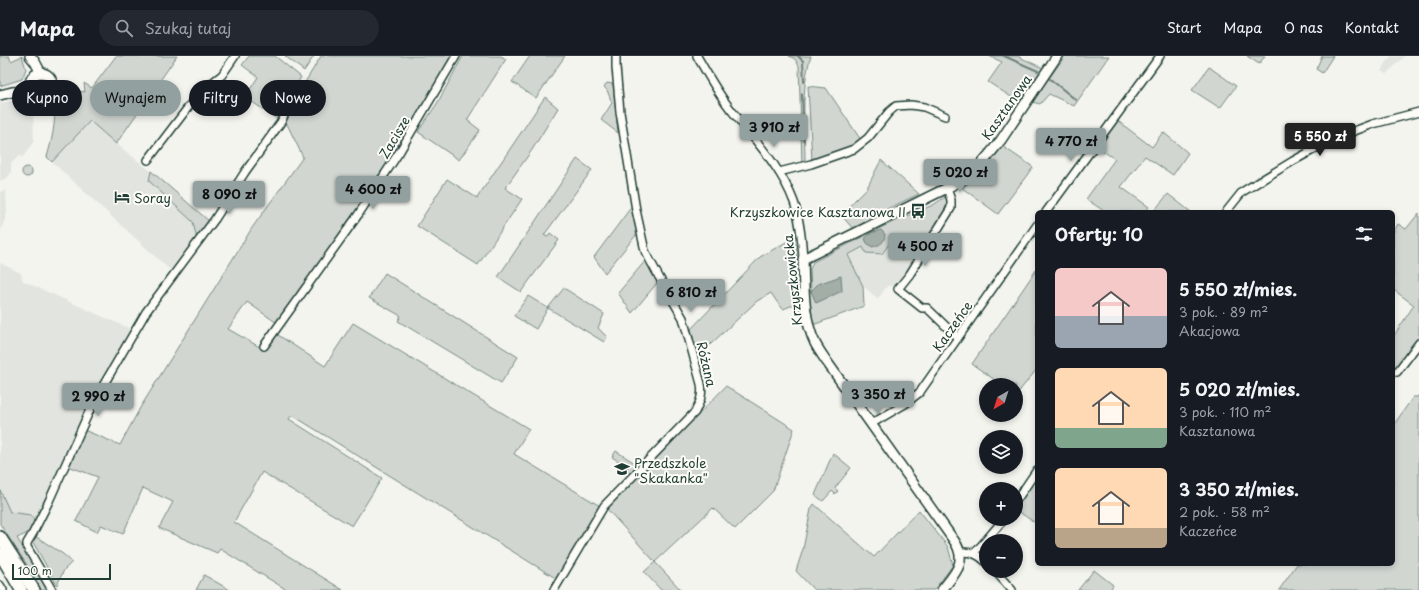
<!DOCTYPE html>
<html lang="pl">
<meta charset="utf-8">
<style>
body{margin:0;font-family:"Playpen Sans",sans-serif;background:#242831;color:#f1f3f6;height:100vh;display:flex;flex-direction:column;font-size:15px;white-space:nowrap}
*{box-sizing:border-box;margin:0}
p{font-size:13px;color:#9ea1a6}
.icon{flex:none;width:22px;height:22px;fill:none;stroke:currentColor;stroke-width:2;stroke-linecap:round;stroke-linejoin:round}
.map{position:relative;flex:1;overflow:hidden}
.panel{position:absolute;left:1035px;top:154px;width:360px;height:356px;display:flex;flex-direction:column;background:#171b24;border-radius:6px;box-shadow:0 2px 6px #0003}
.panel>*{flex:none}
.guide{position:absolute;left:12px;top:24px;width:380px;height:36px;display:flex;gap:8px}
.needle{width:26px;rotate:219deg}
.buttons{position:absolute;left:979px;top:322px;display:grid;gap:8px}
.buttons a{display:grid;place-items:center;width:44px;height:44px;border-radius:50%;background:#171b24;box-shadow:0 2px 6px #0003;font-size:20px}
.scale{position:absolute;left:12px;bottom:10px;width:99px;box-sizing:border-box;padding-left:4px;border:2px solid #1f3d34;border-top:0;font-size:11px;line-height:14px;white-space:nowrap;color:#1f3d34;-webkit-text-stroke:3px #fdfcf7;paint-order:stroke}
.price{position:absolute;translate:-50% -34px;padding:0 9px;border-radius:4px;background:#92a19f;color:#111;font-size:13px;line-height:26px;filter:drop-shadow(0 1px 2px #0008)}
.price::after{content:'';position:absolute;left:50%;top:24px;width:12px;height:9px;margin-left:-6px;background:inherit;clip-path:polygon(0 0,100% 0,50% 100%)}
.price.active{background:#222;color:#fff}
ul{padding:0;list-style:none}
li{display:flex;align-items:center;gap:12px;height:100px;padding:0 20px}
li span{display:grid;place-items:center;flex:none;width:112px;height:80px;border-radius:6px;color:#555}
li>.icon{margin-inline-start:auto}
span .icon{width:48px;height:48px;fill:#fffc;stroke-width:1}
li b{font-size:17px}
h2{display:flex;justify-content:space-between;align-items:center;height:48px;padding:0 20px;font-size:17px}
.tag{padding:0 14px;border-radius:18px;background:#171b24;box-shadow:0 2px 6px #0003;font-size:14px;line-height:36px}
.tag.active{background:#92a19f;color:#111}
header{display:flex;align-items:center;gap:24px;box-sizing:border-box;height:56px;padding:0 20px;background:#171b24;border-bottom:1px solid #363941}
header strong{font-size:19px}
nav{display:flex;gap:22px;margin-inline-start:auto;font-size:14px}
.search{width:280px;height:36px;background:#242831;display:flex;align-items:center;gap:10px;box-sizing:border-box;padding:0 14px;border-radius:22px;color:#9ea1a6;font-size:15px}
.map>svg:first-child{display:block}
.built{fill:#e2e5df}
.green{fill:#d1d6d1;stroke:#788a82}
.water{fill:#a3aea7;stroke:#6e8179}
.lines{fill:none;stroke-linecap:round;stroke-linejoin:round}
.stream{stroke:#6e8179;stroke-width:2}
.minor-casing{stroke:#1f3d34;stroke-width:10}
.tertiary-casing{stroke:#1f3d34;stroke-width:12}
.primary-casing{stroke:#1f3d34;stroke-width:14}
.minor{stroke:#fdfcf7;stroke-width:7}
.tertiary{stroke:#fdfcf7;stroke-width:9}
.primary{stroke:#fdfcf7;stroke-width:11}
.labels{text-anchor:middle;dominant-baseline:central;stroke-width:4;stroke-linejoin:round;paint-order:stroke}
.street-label{font-size:13px;fill:#1f3d34;stroke:#fdfcf7}
.poi-label{font-size:13px;fill:#1f3d34;stroke:#fdfcf7;text-anchor:start}
</style>
<header>
<strong>Mapa</strong>
<div class="search"><svg class="icon" aria-label="search" viewBox="0 0 24 24"><circle cx="10" cy="10" r="6"/><path d="M15 15l6 6"/></svg>Szukaj tutaj</div>
<nav><a>Start</a><a>Mapa</a><a>O nas</a><a>Kontakt</a></nav>
</header>
<div class="map">
<svg width="1419" height="534" viewBox="0 0 1419 534">
<rect width="100%" height="100%" fill="#f4f4ef"/>
<filter id="ink" filterUnits="userSpaceOnUse"><feTurbulence type="fractalNoise" baseFrequency=".025" numOctaves="2"/><feDisplacementMap in="SourceGraphic" scale="8" xChannelSelector="R" yChannelSelector="G"/><feConvolveMatrix kernelMatrix="1 2 1 2 8 2 1 2 1" color-interpolation-filters="sRGB"/></filter>
<g filter="url(#ink)">
<!-- built -->
<g class="built">
<path d="M1391,0H1405L1386,18L1381,15Z"/>
<path d="M27,42L33,48L34,85L23,101L19,100L11,108V117L7,122L0,125V47Z"/>
<path d="M90,65L110,83L151,115L149,125L193,166L197,184L170,214L52,106Z"/>
<path d="M6,134L7,157L0,177V136Z"/>
<path d="M893,183L917,199L897,230H887L878,243L863,230L848,199L863,191L866,197L882,199Z"/>
<path d="M0,207L21,217L23,225L133,274L33,473L11,468L0,446Z"/>
</g>
<!-- green -->
<g class="green">
<path d="M0,0H9L11,5L22,0L26,13L22,23L0,30Z"/>
<path d="M116,0H177L116,88L90,65L52,106L47,101C54,76 56,64 54,38L57,34L65,33L85,36L84,27L92,32Z"/>
<path d="M249,0H275L301,21L277,63L245,41L258,21L242,9Z"/>
<path d="M285,0H314L304,15Z"/>
<path d="M321,0H453L428,44L371,135L277,267L247,246L228,273L263,293L275,277L325,310L353,267L529,373L514,398L600,450L557,523L292,359L289,363L382,422L352,470L262,416L234,466L343,534H287L220,493L217,497L159,472L173,446L143,432L123,478L101,469L97,476L76,465L98,421L68,410L84,374L120,389L140,352L252,172L303,101L285,64L307,23Z"/>
<path d="M463,0H501L506,3L467,64L480,74L459,104L418,76L438,46Z"/>
<path d="M530,0H565L536,42L512,26Z"/>
<path d="M789,0H811C800,34 805,72 805,106L802,108L799,10L795,3Z"/>
<path d="M989,0H1017L1043,12L1019,46L988,26L1002,6Z"/>
<path d="M1065,0H1109L1074,50L1049,38L1040,48L1032,46Z"/>
<path d="M1247,0H1265L1259,8Z"/>
<path d="M1322,0H1333L1322,17L1316,13Z"/>
<path d="M1209,11L1236,30L1220,52L1192,34Z"/>
<circle cx="40" cy="27" r="5"/>
<path d="M607,27L613,28L618,77L601,64L612,47L607,34L604,31Z"/>
<path d="M808,30L826,32L861,84L851,90L812,105Z"/>
<path d="M545,41L558,52L532,94L505,132L522,143L478,209L417,170L447,123L477,142Z"/>
<path d="M1118,65L1152,91L1163,76L1188,97L1173,119L1145,100L1121,131L1149,151L1145,156H1103L1104,155L1086,143L1115,103L1098,92Z"/>
<path d="M1002,90L1033,111L998,158L962,132C982,119 989,110 1002,90Z"/>
<path d="M577,103L592,114L544,179L547,181L550,177L559,184L521,236L498,221Z"/>
<path d="M881,104L919,138L876,158L863,167L864,170L854,174L842,160L852,147L867,132Z"/>
<circle cx="27" cy="116" r="5"/>
<path d="M151,115L209,165L197,184L193,166L149,125Z"/>
<path d="M1168,138L1191,156H1153Z"/>
<path d="M945,141L948,145L945,153L917,199L893,183L882,198L866,197L863,191L848,199L863,230L864,250L813,269L809,238L811,235L810,213L813,206L884,170L933,149Z"/>
<path d="M632,150L637,178L605,217L594,201Z"/>
<path d="M1419,157V285L1393,319V281L1414,249L1395,235L1393,237V177L1398,168L1406,173Z"/>
<path d="M795,181L801,246L783,253L777,246L771,237L757,245L698,300L691,273L760,201Z"/>
<path d="M646,204L658,226L632,257L618,237Z"/>
<path d="M1036,214L1037,313L1016,339V329H1002L972,308Z"/>
<path d="M385,217L518,301L501,327L398,265L401,260L369,242Z"/>
<path d="M564,232L604,258L598,272L607,281L604,286L548,252L536,273L514,260L528,240L548,252Z"/>
<path d="M726,330L794,373L773,435L735,473L713,452L655,506L681,534H661L644,516L655,506L607,453Z"/>
<path d="M1419,339V534H1279L1297,508H1393V370L1413,341H1417Z"/>
<path d="M616,395L638,409L629,417L626,415L628,411L612,401Z"/>
<path d="M833,397L851,412L835,432L838,435L835,438L832,435L823,445L815,439Z"/>
<path d="M1037,420V468L1016,454V451Z"/>
<path d="M0,434L10,456L31,459L34,463C36,474 26,478 17,482L49,534H41L29,512L0,468Z"/>
<path d="M814,448L874,501L919,454L948,491L953,509L934,534H814L796,515L803,493L811,453Z"/>
<path d="M35,480L63,498L72,506L64,514L57,529L34,488L31,485Z"/>
<path d="M1094,514L1113,529L1110,534H1078Z"/>
<path d="M204,519L230,534H196Z"/>
</g>
<!-- water -->
<g class="water">
<path d="M881,174L885,178C885,187 880,189 872,191L867,187L865,183C869,177 874,176 881,174Z"/>
<path d="M841,220L842,235L816,247L811,235L818,228Z"/>
</g>
<g class="lines">
<!-- stream -->
<g class="stream">
<path d="M798,0L803,5L804,26"/>
<path d="M1004,0L1038,15"/>
<path d="M1050,23L1076,44"/>
<path d="M802,38L804,85"/>
</g>
<!-- minor casing -->
<g class="minor-casing">
<g id="minor">
<path d="M697,0C708,19 718,38 732,55C754,83 781,111 794,146C800,164 802,184 803,203"/>
<path d="M148,104L199,37L222,19L235,0"/>
<path d="M779,116L811,108L854,93L868,82L889,56L896,50L911,49L924,51L945,60"/>
<path d="M947,132L951,144V152L910,218L898,233L922,252H927L957,281"/>
<path d="M1046,156L1160,0"/>
<path d="M1226,156L1242,136L1293,105L1333,83L1373,68L1419,56"/>
<path d="M264,290L358,159L400,95L456,0"/>
<path d="M1397,316L1419,287"/>
<path d="M871,368L905,348L920,336L1037,169"/>
<path d="M1016,445L1037,414"/>
<path d="M961,496C972,496 978,498 986,506"/>
<path d="M973,497L981,490L1004,463"/>
<path d="M995,515L1012,534"/>
<path d="M0,529L3,534"/>
<path d="M52,534L27,491V487L33,477L49,445L93,347L146,256L215,163L245,116L281,66L289,49"/>
<path d="M554,534L604,450L695,356C700,346 703,339 701,328L683,262L659,221L645,195L636,154L620,56L616,11V0"/>
</g>
</g>
<!-- tertiary casing -->
<g class="tertiary-casing">
<g id="tertiary">
<path d="M30,0L35,6L41,17"/>
<circle cx="41" cy="28" r="11"/>
<path d="M0,39L12,36L33,35"/>
<path d="M942,534C954,518 968,507 955,486L827,306C823,300 818,293 815,287C803,262 804,231 803,203L947,132L961,124L976,114L988,100L1001,84L1057,0"/>
</g>
</g>
<!-- primary casing -->
<g class="primary-casing">
<g id="primary">
<path d="M0,481L34,534"/>
<path d="M0,498L21,534"/>
</g>
</g>
<!-- minor -->
<use href="#minor" class="minor"/>
<!-- tertiary -->
<use href="#tertiary" class="tertiary"/>
<!-- primary -->
<use href="#primary" class="primary"/>
</g>
</g>
<!-- icons -->
<defs>
<g id="hotel-bare" transform="scale(1.2)"><path d="M-6-4.5h1.5V1H6V5H4.5V3h-9V5H-6ZM-4 0a1.8 1.8 0 1 1 3.6 0ZM.5 0V-2.5h3Q6-2.5 6 0Z" fill="#1f3d34" stroke="#fdfcf7" stroke-width="2.5" paint-order="stroke"/></g>
<g id="bus-bare" transform="scale(1.2)"><path d="M-5-6H5V4H4V6H2V4H-2V6H-4V4H-5ZM-3.5-4V0h7V-4ZM-3.5 1.2v1.5H-2V1.2ZM2 1.2v1.5H3.5V1.2Z" fill="#1f3d34" stroke="#fdfcf7" stroke-width="2.5" paint-order="stroke"/></g>
<g id="school-bare" transform="scale(1.2)"><path d="M0-5L7-2L0 1L-7-2ZM-4 1L0 2.5L4 1V4Q0 6-4 4Z" fill="#1f3d34" stroke="#fdfcf7" stroke-width="2.5" paint-order="stroke"/></g>
</defs>
<g fill-rule="evenodd">
<use href="#hotel-bare" x="122" y="141"/>
<use href="#bus-bare" x="918" y="155"/>
<use href="#school-bare" x="622" y="413"/>
</g>
<g class="labels">
<!-- street labels -->
<g class="street-label">
<text transform="translate(1006 51) rotate(-55)">Kasztanowa</text>
<text transform="translate(394 81) rotate(-59)">Zacisze</text>
<text transform="translate(792 224) rotate(-96)">Krzyszkowicka</text>
<text transform="translate(952 270) rotate(-55)">Kaczeńce</text>
<text transform="translate(707 308) rotate(77)">Różana</text>
</g>
<!-- poi labels -->
<g class="poi-label">
<text x="134" y="141">Soray</text>
<text x="906" y="155" text-anchor="end">Krzyszkowice Kasztanowa II</text>
<text x="634" y="406">Przedszkole<tspan x="634" dy="15">"Skakanka"</tspan></text>
</g>
</g>
</svg>
<div class="buttons">
<a><svg class="needle" viewBox="-14 -14 28 28"><path d="M0-13l5 13h-10z" fill="#e53935"/><path d="M0 13l5-13h-10z" fill="#9ea1a6"/></svg></a>
<a><svg class="icon" aria-label="layers" viewBox="0 0 24 24"><path d="M12 4l9 5-9 5-9-5zM3 14l9 5 9-5"/></svg></a>
<a>+</a>
<a>−</a>
</div>
<div class="scale">100 m</div>
<b class="price" style="left:774px;top:92px">3 910 zł</b>
<b class="price active" style="left:1320px;top:101px">5 550 zł</b>
<b class="price" style="left:1071px;top:106px">4 770 zł</b>
<b class="price" style="left:960px;top:137px">5 020 zł</b>
<b class="price" style="left:373px;top:154px">4 600 zł</b>
<b class="price" style="left:229px;top:159px">8 090 zł</b>
<b class="price" style="left:925px;top:211px">4 500 zł</b>
<b class="price" style="left:691px;top:257px">6 810 zł</b>
<b class="price" style="left:878px;top:359px">3 350 zł</b>
<b class="price" style="left:98px;top:361px">2 990 zł</b>
<div class="guide">
<a class="tag">Kupno</a>
<a class="tag active">Wynajem</a>
<a class="tag">Filtry</a>
<a class="tag">Nowe</a>
</div>
<section class="panel">
<h2>Oferty: 10<svg class="icon" aria-label="filters" viewBox="0 0 24 24"><path d="M4 7h16M4 17h16"/><circle cx="9" cy="7" r="2"/><circle cx="15" cy="17" r="2"/></svg></h2>
<ul>
<li><span style="background:linear-gradient(#f6c9c9 60%,#9aa5b1 0)"><svg class="icon" aria-label="home" viewBox="0 0 24 24"><path d="M3 11l9-7 9 7M6 9v11h12V9"/></svg></span><div><b>5 550 zł/mies.</b><p>3 pok. · 89 m²</p><p>Akacjowa</p></div></li>
<li><span style="background:linear-gradient(#ffd9b3 75%,#7fa58c 0)"><svg class="icon" aria-label="home" viewBox="0 0 24 24"><path d="M3 11l9-7 9 7M6 9v11h12V9"/></svg></span><div><b>5 020 zł/mies.</b><p>3 pok. · 110 m²</p><p>Kasztanowa</p></div></li>
<li><span style="background:linear-gradient(#ffd9b3 75%,#b9a48a 0)"><svg class="icon" aria-label="home" viewBox="0 0 24 24"><path d="M3 11l9-7 9 7M6 9v11h12V9"/></svg></span><div><b>3 350 zł/mies.</b><p>2 pok. · 58 m²</p><p>Kaczeńce</p></div></li>
</ul>
</section>
</div>
